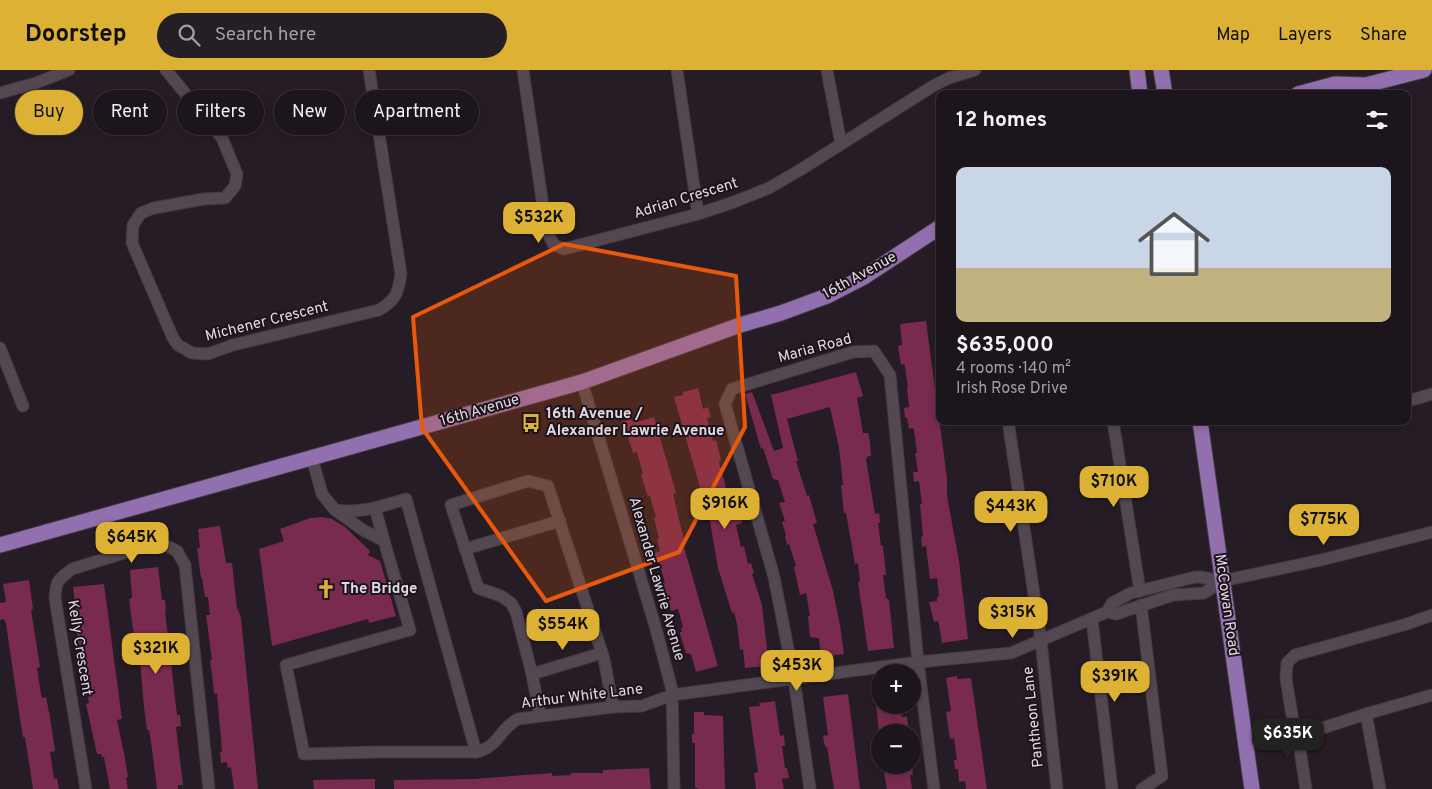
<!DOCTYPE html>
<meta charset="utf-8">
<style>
body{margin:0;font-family:Overpass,sans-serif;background:#251e25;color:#f1f3f6;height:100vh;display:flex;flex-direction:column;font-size:19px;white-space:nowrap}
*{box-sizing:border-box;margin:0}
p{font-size:16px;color:#a09fa3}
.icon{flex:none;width:28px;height:28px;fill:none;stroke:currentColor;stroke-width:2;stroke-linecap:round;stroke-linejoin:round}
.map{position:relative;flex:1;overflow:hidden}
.side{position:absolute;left:936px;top:20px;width:475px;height:335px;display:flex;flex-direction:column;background:#1c151c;border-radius:10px;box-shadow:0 2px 8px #0003,0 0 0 1px #3a343b}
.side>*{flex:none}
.guide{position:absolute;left:15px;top:20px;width:475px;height:45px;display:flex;gap:10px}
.controls{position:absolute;left:871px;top:594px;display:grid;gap:10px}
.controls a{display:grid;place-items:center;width:50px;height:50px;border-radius:50%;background:#1c151c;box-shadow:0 2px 8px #0003,0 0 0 1px #3a343b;font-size:25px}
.price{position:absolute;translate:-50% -42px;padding:0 11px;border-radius:10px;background:#ddb133;color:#111;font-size:16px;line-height:32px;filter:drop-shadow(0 1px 2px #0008)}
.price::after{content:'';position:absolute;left:50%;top:30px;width:15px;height:11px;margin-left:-8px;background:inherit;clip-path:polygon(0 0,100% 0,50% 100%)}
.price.on{background:#222;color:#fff}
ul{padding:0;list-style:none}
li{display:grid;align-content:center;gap:10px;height:265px;padding:0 20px}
li span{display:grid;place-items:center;height:155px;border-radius:10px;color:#555}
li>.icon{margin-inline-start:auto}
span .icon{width:90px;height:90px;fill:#fffc;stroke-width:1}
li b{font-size:21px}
h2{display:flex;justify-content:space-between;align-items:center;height:60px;padding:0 20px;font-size:21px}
.pill{padding:0 18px;border-radius:22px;background:#1c151c;box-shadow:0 2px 8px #0003,0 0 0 1px #3a343b;font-size:18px;line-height:45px}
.pill.on{background:#ddb133;color:#111}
header{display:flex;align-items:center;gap:30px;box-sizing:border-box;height:70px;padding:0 25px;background:#ddb133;color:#111}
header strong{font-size:24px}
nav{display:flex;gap:28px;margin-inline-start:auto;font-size:18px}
.search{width:350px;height:45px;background:#251e25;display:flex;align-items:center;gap:12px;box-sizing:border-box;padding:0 18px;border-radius:28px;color:#a09fa3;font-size:19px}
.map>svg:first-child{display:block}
.building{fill:#782a4f}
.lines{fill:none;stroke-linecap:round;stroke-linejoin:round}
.minor-casing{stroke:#413a40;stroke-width:13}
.major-casing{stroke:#413a40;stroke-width:17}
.minor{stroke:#534852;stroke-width:11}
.major{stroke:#9270af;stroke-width:15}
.marked{fill:#e8590c;fill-opacity:0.2;stroke:#e8590c;stroke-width:4;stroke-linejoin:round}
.labels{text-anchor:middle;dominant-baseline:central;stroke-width:4;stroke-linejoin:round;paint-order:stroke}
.street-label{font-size:15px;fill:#e1dae0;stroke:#1d131c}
.poi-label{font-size:15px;font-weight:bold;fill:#e1dae0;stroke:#1d131c;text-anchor:start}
</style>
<header>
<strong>Doorstep</strong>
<div class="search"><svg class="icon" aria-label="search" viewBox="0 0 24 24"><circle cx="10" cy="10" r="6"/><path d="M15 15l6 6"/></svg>Search here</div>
<nav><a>Map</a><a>Layers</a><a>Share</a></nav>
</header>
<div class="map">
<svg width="1432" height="719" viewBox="0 0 1432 719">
<rect width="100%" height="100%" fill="#261c25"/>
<!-- building -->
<g class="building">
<path d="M926,251L947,408V426L959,491L968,569L942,573L939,554L938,551L934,552L929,532L937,531V527L939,526L937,508L930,509L926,476L922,477L921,467L923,466L920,434H922L919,411L914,412L913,402H918L915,383H917L914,360L913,358L909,359L907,348H905L904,338L909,337L907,318H908L905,296L904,294L901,295L898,276L902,275V273L900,254Z"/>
<path d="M856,302L863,326L857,328L863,363H868L870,372L871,386H868L866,389L875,444L879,443L880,453H878L881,476H883L886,505H883L886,528L889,530L894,578L868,581L858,512H860L858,493L855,494L846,443H844L841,415H843L839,378L830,337L787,349L798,391H796L807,426L809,425L817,453L813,454L833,521L840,555L844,584L821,587L819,568L810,567L808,546H810L806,523L800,525L794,497L796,496L789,474L787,475L785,466L786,465L782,452L785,451L779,433L785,432L778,410L773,409L763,378L761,379L745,324L752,322L774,381L783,378L771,325Z"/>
<path d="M698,318L703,339L708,337L711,347L707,348L713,371L716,370L721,390L719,392L731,435L733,434L736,445L740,444L742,453L736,455L741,477L744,476L748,494L751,493L754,503L752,504L762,535L768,588L766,589L767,596L745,598L743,579L740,580L737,554L734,542L732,543L718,498L710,452L674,327L683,325V322Z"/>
<path d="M654,347L676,423L673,424L684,470H682L718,596L696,602L691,584L686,583L680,564V562H682L681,558L683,557L678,539L671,541L663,513H665L659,492H657L654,483L660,481L657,469L659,468L654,448L656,447L650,426L647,425L641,404H643L637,382L633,383L626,360L624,361L621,352L631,349V351L636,350L637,352Z"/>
<path d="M322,447L332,449L345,457L370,481L368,485L380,491L396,546L369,553L368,549L272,576L259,479L284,471L280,459L310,448Z"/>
<path d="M220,456L226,493H232L237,539H238L241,548L258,719H234L231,697L228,698L227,692L221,693L220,682H222L217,623L214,624L213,613L210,590H212L206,545H210L208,527H205L202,508H201L197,478H200L198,459Z"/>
<path d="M158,497L162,530H165L166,541H165L177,645H180L181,656L176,657L183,715H178V719H157L152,679L149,660H147L144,637L140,591H138L136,582L129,529L132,528L130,500Z"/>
<path d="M29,510L33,539L31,540L40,597L37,598L41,624L42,628L46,627L50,647L55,681L50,682L54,709L57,708L59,719H33L25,667H23L20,649L6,554L4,549L0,550V533L6,532L3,514Z"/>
<path d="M104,514L122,649L117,650L125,688L128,707L126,708L128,719H110L104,687H102L101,684H97L86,634L89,633L80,575H78L77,564L75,541H76L73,517Z"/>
<path d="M957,606V609L971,608L987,719H966L965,711L959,712L958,699H955L954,690H957L954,668L950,669L946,642L951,641L946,608Z"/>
<path d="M848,624L860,719H834L827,677H825L823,666L828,665L823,627Z"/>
<path d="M775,631L780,666L784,665L785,676H782L785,698H787L789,708L782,709L784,719H756L754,703L758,702L749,637L760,636L759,633Z"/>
<path d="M876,635H900L902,647H907L908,656L903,657L904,662H879Z"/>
<path d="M694,642H704V645L723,646L725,719H697L698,718H695V673H692V664H694Z"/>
<path d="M883,695H912L913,705H910L912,719H887Z"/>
<path d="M649,698L651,719H394V710L473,709L552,703V706L571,705V703H603V700Z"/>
<path d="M375,709V719H314L313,710Z"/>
</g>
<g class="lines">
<!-- minor casing -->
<g class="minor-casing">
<g id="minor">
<path d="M166,0L222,68L237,104L235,116L225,128L204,129L154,138L141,143L133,155L132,173L173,268L178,275L192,283L208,284L233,275L379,240C396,230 398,223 401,204L369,0"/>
<path d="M523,0L545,150L549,166L554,175L564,179L698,144L734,132L769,118L800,100L933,16L949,8L975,0"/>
<path d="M677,0L698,144"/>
<path d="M827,0L841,74"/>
<path d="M0,23L36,13L69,0"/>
<path d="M0,278L23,336"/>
<path d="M582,312L656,559L672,620L674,719"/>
<path d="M1408,331L1432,324"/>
<path d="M1008,351L1041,571L1057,719"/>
<path d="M1113,351L1140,521"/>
<path d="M312,388L322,424L335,440C360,444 383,436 406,429L476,682H375L304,684L286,595L410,560L384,471L363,460L335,440"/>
<path d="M375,438L384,471"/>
<path d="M465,479L560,451"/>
<path d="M1141,535L1162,706L1142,719"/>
<path d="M1107,542L1116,544L1173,525L1204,523L1222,511L1321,490L1432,462"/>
<path d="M1092,549L1112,719"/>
<path d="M532,604L602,583"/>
<path d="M1366,644L1380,719"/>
<path d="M540,646L532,604L516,542L511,533L501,526L478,518L451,435L528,411L548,416L604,589L613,637"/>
<path d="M1304,667L1296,657L1293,651L1286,609L1287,593L1295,585L1407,554L1432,545"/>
<path d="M476,682C498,678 500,658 518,649L613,637L642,636L672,625L918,592L1011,583L1107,542L1112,533L1131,523L1195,507H1200L1222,511"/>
<path d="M86,719L55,528C56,510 58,510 72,499L150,475H165L177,481L185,495L209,719"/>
<path d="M810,719L794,609L774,507L725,334L732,319L853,282L874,281L890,305L918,592L934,719"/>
<path d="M1306,719L1300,680L1301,672L1307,663L1366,644L1432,625"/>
</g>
</g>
<!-- major casing -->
<g class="major-casing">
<g id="major">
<path d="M1137,0L1140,24"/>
<path d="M1161,0L1165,24"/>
<path d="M1298,24L1335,14L1366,15L1424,0"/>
<path d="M1200,351L1252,719"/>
<path d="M0,475L582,312L740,255L781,243L827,226L864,207L940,157"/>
</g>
</g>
<!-- minor -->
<use href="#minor" class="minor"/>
<!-- major -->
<use href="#major" class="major"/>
</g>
<!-- marked area -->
<path class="marked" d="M564,174L736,206L745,357L679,482L546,531L422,358L413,247Z"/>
<!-- icons -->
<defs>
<g id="bus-bare" transform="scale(1.5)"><path d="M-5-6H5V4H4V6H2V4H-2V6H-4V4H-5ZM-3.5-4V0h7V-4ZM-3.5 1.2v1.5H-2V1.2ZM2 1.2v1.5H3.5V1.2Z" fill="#ddb133" stroke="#1d131c" stroke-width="2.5" paint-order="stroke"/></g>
<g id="church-bare" transform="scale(1.5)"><path d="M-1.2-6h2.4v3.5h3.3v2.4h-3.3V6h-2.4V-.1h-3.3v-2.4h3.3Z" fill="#ddb133" stroke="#1d131c" stroke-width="2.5" paint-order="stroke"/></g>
</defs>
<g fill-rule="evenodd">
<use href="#bus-bare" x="531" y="353"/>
<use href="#church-bare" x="326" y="519"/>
</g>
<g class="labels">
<!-- street labels -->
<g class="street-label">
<text transform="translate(686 129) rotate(-17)">Adrian Crescent</text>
<text transform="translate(860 206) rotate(-29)">16th Avenue</text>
<text transform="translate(267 252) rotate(-14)">Michener Crescent</text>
<text transform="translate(815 279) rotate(-15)">Maria Road</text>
<text transform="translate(480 341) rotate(-16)">16th Avenue</text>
<text transform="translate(656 509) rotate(74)">Alexander Lawrie Avenue</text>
<text transform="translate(1226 535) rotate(82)">McCowan Road</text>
<text transform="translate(79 578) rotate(81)">Kelly Crescent</text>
<text transform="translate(582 627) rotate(-7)">Arthur White Lane</text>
<text transform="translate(1034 647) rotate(-96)">Pantheon Lane</text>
</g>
<!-- poi labels -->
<g class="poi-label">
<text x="546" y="344">16th Avenue /<tspan x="546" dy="17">Alexander Lawrie Avenue</tspan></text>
<text x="341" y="519">The Bridge</text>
</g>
</g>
</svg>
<div class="controls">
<a>+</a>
<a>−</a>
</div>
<b class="price" style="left:539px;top:174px">$532K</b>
<b class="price" style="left:1114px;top:438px">$710K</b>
<b class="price" style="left:725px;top:460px">$916K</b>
<b class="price" style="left:1011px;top:463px">$443K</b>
<b class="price" style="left:1324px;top:476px">$775K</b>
<b class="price" style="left:132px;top:494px">$645K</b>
<b class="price" style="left:1013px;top:569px">$315K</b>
<b class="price" style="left:563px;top:581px">$554K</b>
<b class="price" style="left:156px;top:605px">$321K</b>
<b class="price" style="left:797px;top:622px">$453K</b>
<b class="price" style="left:1115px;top:633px">$391K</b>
<b class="price on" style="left:1288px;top:690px">$635K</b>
<div class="guide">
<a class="pill on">Buy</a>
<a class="pill">Rent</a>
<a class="pill">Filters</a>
<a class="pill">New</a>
<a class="pill">Apartment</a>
</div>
<section class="side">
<h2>12 homes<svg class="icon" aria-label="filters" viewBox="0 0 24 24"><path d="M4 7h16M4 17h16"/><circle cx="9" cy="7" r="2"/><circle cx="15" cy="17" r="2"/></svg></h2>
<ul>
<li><span style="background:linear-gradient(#c9d6e8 65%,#c2b280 0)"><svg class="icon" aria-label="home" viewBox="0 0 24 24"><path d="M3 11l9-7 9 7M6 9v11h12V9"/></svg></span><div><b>$635,000</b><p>4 rooms · 140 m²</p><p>Irish Rose Drive</p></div></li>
</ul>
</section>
</div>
